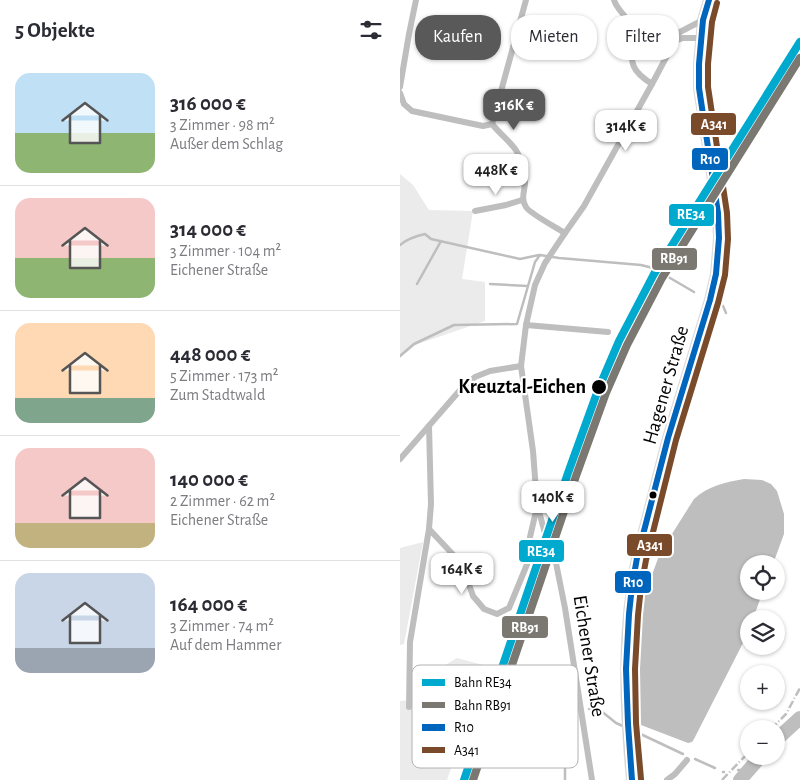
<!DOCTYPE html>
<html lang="de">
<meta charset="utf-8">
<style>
body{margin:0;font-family:"Alegreya Sans",sans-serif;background:#f2f2f3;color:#2b2b33;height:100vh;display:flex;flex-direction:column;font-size:19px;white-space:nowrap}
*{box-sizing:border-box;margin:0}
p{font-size:16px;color:#7c7c81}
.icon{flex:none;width:28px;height:28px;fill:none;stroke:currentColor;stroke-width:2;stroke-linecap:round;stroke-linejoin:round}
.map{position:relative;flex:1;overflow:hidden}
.details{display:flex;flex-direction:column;background:#fff;width:400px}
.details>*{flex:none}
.hud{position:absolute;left:15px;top:15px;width:310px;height:45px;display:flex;gap:10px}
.buttons{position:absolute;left:340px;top:555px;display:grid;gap:10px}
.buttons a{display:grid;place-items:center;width:45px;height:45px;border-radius:50%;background:#fff;box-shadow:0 1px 4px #0004;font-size:25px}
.price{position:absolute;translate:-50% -42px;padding:0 11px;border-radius:10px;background:#fff;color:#222;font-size:16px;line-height:32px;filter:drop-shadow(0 1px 2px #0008)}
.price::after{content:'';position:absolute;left:50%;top:30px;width:15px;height:11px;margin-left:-8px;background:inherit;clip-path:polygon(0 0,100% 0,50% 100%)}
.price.on{background:#595959;color:#fff}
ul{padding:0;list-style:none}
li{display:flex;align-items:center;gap:15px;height:125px;padding:0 15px}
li+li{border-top:1px solid #e1e1e2}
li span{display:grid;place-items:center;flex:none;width:140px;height:100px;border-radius:15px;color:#555}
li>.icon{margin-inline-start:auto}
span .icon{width:60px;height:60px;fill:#fffc;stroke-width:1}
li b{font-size:21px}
h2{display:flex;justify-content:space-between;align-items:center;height:60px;padding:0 15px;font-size:21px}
.chip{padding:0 18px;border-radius:20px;background:#fff;box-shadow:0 1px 4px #0004;font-size:18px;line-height:45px}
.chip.on{background:#595959;color:#fff}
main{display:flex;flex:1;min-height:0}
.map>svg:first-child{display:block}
.green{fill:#ebebeb}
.water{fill:#bebebe}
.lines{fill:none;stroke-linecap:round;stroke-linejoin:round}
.stream{stroke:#bebebe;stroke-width:2.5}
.river{stroke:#bebebe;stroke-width:14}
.primary-casing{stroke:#dbdbdb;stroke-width:12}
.minor{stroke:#bebebe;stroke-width:6}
.primary{stroke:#bebebe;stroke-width:10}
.rail{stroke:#bebebe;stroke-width:2.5;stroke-dasharray:8 2.5 1 2.5;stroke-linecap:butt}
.bus-1-casing{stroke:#fff;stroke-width:10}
.bus-2-casing{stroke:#fff;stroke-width:10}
.bus-1{stroke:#0065bd;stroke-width:6}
.bus-2{stroke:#7a4b2a;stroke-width:6}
.rail-1-casing{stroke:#fff;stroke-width:11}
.rail-2-casing{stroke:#fff;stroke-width:11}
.rail-1{stroke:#00a9ce;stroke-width:8}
.rail-2{stroke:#7b7872;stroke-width:8}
.stop-dot{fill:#000;stroke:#fff;stroke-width:2}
.labels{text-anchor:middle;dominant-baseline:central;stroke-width:4.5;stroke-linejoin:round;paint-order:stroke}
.street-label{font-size:20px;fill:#000;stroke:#fff}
.stop-label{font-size:20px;font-weight:bold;fill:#000;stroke:#fff;text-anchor:end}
.key{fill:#fff;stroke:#b2b2b2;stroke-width:1}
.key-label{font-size:14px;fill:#000}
.line-badge{stroke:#fff;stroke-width:2}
.badge-label{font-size:14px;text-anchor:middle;font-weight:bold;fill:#fff}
</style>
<main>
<section class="details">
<h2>5 Objekte<svg class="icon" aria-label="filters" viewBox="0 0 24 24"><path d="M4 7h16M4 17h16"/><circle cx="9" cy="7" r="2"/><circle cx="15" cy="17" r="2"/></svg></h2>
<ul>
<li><span style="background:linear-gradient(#bfe0f5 60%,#8fb573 0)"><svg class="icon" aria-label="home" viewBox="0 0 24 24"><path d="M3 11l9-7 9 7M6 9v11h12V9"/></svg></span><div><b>316 000 €</b><p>3 Zimmer · 98 m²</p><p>Außer dem Schlag</p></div></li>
<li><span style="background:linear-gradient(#f6c9c9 60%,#8fb573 0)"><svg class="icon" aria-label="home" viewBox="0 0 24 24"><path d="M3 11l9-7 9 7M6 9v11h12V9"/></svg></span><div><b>314 000 €</b><p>3 Zimmer · 104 m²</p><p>Eichener Straße</p></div></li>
<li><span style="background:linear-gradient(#ffd9b3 75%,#7fa58c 0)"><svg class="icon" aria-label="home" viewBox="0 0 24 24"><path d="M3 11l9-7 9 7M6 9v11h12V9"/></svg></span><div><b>448 000 €</b><p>5 Zimmer · 173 m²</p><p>Zum Stadtwald</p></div></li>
<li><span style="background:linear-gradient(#f6c9c9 75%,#c2b280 0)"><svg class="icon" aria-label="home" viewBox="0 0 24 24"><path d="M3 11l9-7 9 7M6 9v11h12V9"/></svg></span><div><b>140 000 €</b><p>2 Zimmer · 62 m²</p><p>Eichener Straße</p></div></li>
<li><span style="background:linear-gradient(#c9d6e8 75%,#9aa5b1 0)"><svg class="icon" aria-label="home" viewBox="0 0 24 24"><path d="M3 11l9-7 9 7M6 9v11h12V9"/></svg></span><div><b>164 000 €</b><p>3 Zimmer · 74 m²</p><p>Auf dem Hammer</p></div></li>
</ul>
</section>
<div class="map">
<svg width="400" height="780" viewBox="0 0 400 780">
<rect width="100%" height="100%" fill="#fff"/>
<!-- green -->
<g class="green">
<path d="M0,174L13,185L29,210L73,211L62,279L85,282V321L15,345L0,358Z"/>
<path d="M23,542L4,644L0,645V548Z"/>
<path d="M57,658L87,666L47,780H0V701L11,700L12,685Z"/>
</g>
<!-- water -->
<path class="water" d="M344,479L362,480L371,484L377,491L384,514V534L373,564H349V591H363L353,619H349V629L344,641L294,739L292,742L288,743L241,725L237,720L235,658L241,605L260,553L294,499C308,486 326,482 344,479Z"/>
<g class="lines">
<!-- stream -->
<g class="stream">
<path d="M0,245C7,239 16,236 25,234L31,239L120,259L139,255"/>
<path d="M17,284L41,241"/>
<path d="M90,284L127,286"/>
<path d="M318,304L323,306L326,313"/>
<path d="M0,356L14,344L54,325L117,324L135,262L140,255L159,258L241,265L253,268L294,292"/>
<path d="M189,709L195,706L216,723L225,727"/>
<path d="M232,730L283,754"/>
<path d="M165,753V780"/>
<path d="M295,759L315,768"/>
<path d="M338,770H349"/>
<path d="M323,772H324"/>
</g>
<!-- river -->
<g class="river">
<path d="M376,740L400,718"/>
<path d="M340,780L361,756"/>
</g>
<!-- primary casing -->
<g class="primary-casing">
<path id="primary" d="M232,780C225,704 222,634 237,558L268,438L310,300L316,274L319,238L318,213L299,88V64L303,20L309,0"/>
</g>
<!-- minor -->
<g class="minor">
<path d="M214,0C217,10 225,14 229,23C231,27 231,33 231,38C231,63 230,70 252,84"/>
<path d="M275,41L283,38H301"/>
<path d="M0,87L9,34L16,0"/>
<path d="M0,93L4,104L12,111L83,126L92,124C105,140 119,146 123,168C124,173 125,179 125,184C124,193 121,199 126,207C129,213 157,228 165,233"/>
<path d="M92,124L126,0"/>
<path d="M75,211L106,205L122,200"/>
<path d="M126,325L208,332"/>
<path d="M29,426L31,504L29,529L60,562L64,570L73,596L84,609L97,614L109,608L128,562L130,537L137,507"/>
<path d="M0,459L61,389L75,377L90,371L121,366"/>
<path d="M9,707L10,642L29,529"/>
<path d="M192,780L165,608L155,558L146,537L137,504L133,451L121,366L126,325L135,285L145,263L165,233L184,206L252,84L278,35L280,32L303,20"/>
<path d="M267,780L275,774L287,760"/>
</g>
<!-- primary -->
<use href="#primary" class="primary"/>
<!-- rail -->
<g class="rail">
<path d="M371,729L386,714L400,688"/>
<path d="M322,780L349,752"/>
</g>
<!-- bus-1 casing -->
<g class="bus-1-casing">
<path id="bus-1" d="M232,780L228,724L226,669L229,614L232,586L237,558L268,438L310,300L316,274L319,238L318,213L299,88V64L303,20L309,0"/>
</g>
<!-- bus-2 casing -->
<g class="bus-2-casing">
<path id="bus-2" d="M241,779L236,723L235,669L238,615L241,587L246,560L276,440L318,303L325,275L328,239L327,213L308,87V64L312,22L317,3"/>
</g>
<!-- bus-1 -->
<use href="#bus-1" class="bus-1"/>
<!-- bus-2 -->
<use href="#bus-2" class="bus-2"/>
<!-- rail-1 casing -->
<g class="rail-1-casing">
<path id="rail-1" d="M64,780L168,473L198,390L219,341L254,274L400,42"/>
</g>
<!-- rail-2 casing -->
<g class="rail-2-casing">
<path id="rail-2" d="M73,780L176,476L206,393L227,345L262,278L400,58"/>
</g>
<!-- rail-1 -->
<use href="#rail-1" class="rail-1"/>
<!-- rail-2 -->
<use href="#rail-2" class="rail-2"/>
</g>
<!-- markers -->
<g class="stop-dot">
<circle cx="199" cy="387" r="8"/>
<circle cx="253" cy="495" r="4.5"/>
</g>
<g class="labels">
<!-- street labels -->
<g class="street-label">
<text transform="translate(266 385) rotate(-74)">Hagener Straße</text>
<text transform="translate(189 656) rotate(81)">Eichener Straße</text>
</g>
<!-- stop labels -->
<g class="stop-label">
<text x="186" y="387">Kreuztal-Eichen</text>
</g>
</g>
<!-- legend -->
<rect x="12" y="665" width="166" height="103" rx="8" class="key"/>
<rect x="22" y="679" width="23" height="7" fill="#00a9ce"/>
<rect x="22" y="702" width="23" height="6" fill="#7b7872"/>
<rect x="22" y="724" width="23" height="7" fill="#0065bd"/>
<rect x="22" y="747" width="23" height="6" fill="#7a4b2a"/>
<g class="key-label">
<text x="54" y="687">Bahn RE34</text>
<text x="54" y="710">Bahn RB91</text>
<text x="54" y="732">R10</text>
<text x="54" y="755">A341</text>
</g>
<g class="line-badge">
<rect x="290" y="112" width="47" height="24" rx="5" fill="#7a4b2a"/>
<rect x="291" y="147" width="38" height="24" rx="5" fill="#0065bd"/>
<rect x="268" y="203" width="47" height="24" rx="5" fill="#00a9ce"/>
<rect x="251" y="247" width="47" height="24" rx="5" fill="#7b7872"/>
<rect x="226" y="533" width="47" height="24" rx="5" fill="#7a4b2a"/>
<rect x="118" y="539" width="47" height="24" rx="5" fill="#00a9ce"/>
<rect x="214" y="570" width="38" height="24" rx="5" fill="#0065bd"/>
<rect x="101" y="615" width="48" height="24" rx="5" fill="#7b7872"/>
</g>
<g class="badge-label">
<text x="314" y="129">A341</text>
<text x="310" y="164">R10</text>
<text x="291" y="219">RE34</text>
<text x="274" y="263">RB91</text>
<text x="250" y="550">A341</text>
<text x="141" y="556">RE34</text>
<text x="233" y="587">R10</text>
<text x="125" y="632">RB91</text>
</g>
</svg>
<div class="buttons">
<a><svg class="icon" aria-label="locate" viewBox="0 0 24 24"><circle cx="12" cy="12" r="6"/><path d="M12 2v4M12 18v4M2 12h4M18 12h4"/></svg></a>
<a><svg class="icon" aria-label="layers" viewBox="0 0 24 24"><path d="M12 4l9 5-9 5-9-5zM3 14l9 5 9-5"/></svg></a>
<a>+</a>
<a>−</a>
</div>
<b class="price on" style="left:114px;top:131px">316K €</b>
<b class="price" style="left:226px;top:152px">314K €</b>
<b class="price" style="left:96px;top:196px">448K €</b>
<b class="price" style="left:153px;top:523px">140K €</b>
<b class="price" style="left:62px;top:595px">164K €</b>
<div class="hud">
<a class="chip on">Kaufen</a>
<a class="chip">Mieten</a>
<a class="chip">Filter</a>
</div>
</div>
</main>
